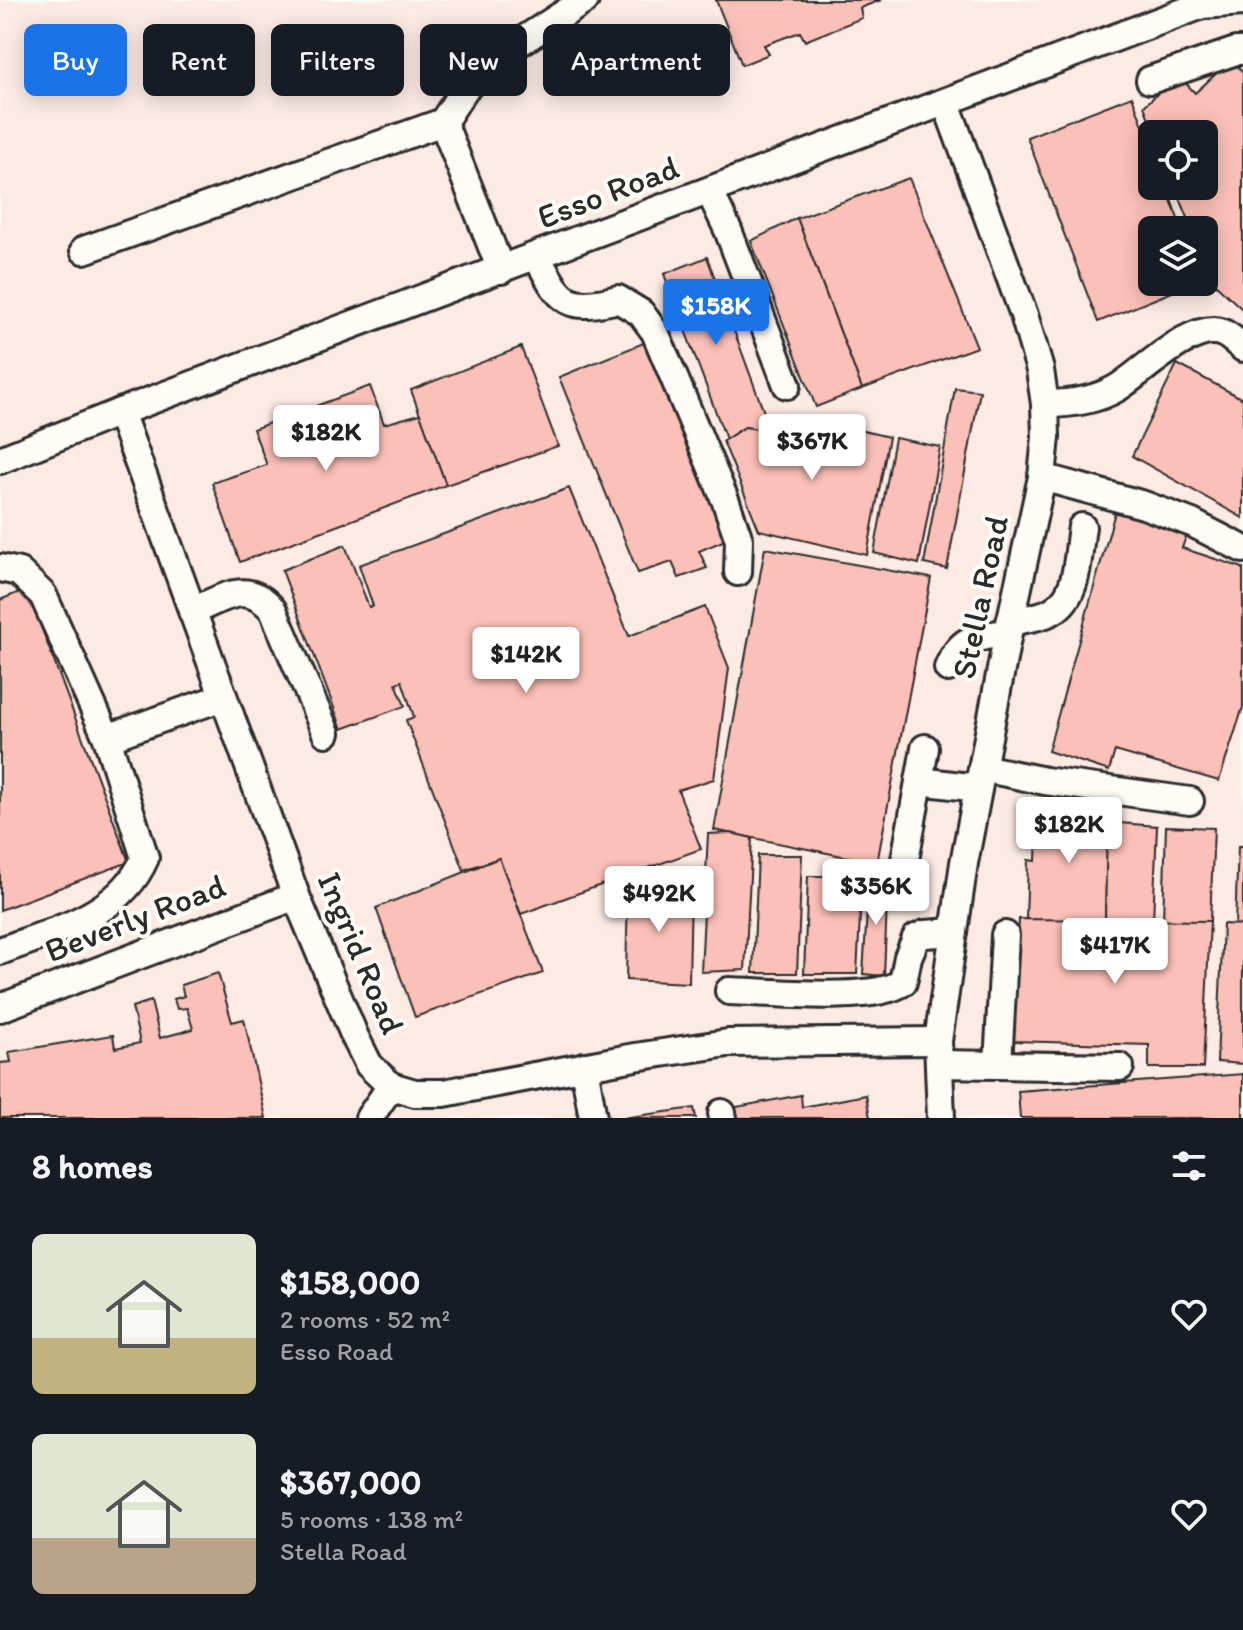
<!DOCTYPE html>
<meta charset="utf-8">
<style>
body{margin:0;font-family:Itim,sans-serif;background:#20242c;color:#f1f3f6;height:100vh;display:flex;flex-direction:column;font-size:30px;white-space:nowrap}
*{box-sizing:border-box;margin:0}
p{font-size:26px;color:#9ea1a6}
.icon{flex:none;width:44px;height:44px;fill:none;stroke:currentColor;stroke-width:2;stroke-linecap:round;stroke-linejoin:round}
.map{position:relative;height:1118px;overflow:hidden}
.side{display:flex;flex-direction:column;background:#171b24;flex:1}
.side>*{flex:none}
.top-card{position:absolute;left:24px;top:24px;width:800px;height:72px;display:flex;gap:16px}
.controls{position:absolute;left:1138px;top:120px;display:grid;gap:16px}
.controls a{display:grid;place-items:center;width:80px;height:80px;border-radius:12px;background:#171b24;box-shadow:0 4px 20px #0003;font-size:40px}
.price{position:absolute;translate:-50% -68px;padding:0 18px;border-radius:8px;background:#fff;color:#222;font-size:26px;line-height:52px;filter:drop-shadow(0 2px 4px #0008)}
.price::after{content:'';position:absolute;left:50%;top:48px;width:24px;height:18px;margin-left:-12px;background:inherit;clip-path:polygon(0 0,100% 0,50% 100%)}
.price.selected{background:#1a73e8;color:#fff}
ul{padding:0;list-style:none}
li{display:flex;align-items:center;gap:24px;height:200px;padding:0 32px}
li span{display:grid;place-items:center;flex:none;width:224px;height:160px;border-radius:12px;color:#555}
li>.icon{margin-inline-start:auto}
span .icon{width:96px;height:96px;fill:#fffc;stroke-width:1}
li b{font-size:34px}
h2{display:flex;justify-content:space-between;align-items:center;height:96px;padding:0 32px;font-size:34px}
.tag{padding:0 28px;border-radius:12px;background:#171b24;box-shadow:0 4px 20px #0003;font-size:28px;line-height:72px}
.tag.selected{background:#1a73e8;color:#fff}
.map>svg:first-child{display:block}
.built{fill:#fceae4;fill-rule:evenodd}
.building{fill:#fbc0b7;stroke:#2b2b2b;stroke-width:2}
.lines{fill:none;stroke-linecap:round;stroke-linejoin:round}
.minor-casing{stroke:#2b2b2b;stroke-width:32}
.minor{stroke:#fdfcf7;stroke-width:26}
.labels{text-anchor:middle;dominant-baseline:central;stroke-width:8;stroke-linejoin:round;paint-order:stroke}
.street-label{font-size:34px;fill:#2b2b2b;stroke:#fdfcf7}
</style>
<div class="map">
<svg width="1243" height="1118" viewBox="0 0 1243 1118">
<rect width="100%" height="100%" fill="#fdfcf7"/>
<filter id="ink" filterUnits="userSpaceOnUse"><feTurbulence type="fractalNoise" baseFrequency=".0125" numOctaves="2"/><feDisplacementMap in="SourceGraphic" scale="16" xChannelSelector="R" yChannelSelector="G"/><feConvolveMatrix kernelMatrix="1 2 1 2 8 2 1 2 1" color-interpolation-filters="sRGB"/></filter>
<g filter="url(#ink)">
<!-- built -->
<path class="built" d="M0,0H1243V1118H0ZM1152,134H1204V186H1152ZM1152,230H1204V282H1152Z"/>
<!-- building -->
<g class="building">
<path d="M716,0H881L860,8L862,18L805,41L800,32L764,45L769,54L742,65Z"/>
<path d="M1232,59L1243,73V310L1213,282L1204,259V230H1193L1175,186H1204V134H1155L1144,106L1178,75L1195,93Z"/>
<path d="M1132,96L1152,149V186H1166L1182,230H1152V282H1197L1098,322L1027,137Z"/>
<path d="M909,178L977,347L862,389L797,218Z"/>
<path d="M797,218L862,389L816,407L751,241Z"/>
<path d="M707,257L769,426L757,429L745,427L726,439L664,274Z"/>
<path d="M651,340L730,538L699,551L707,568L679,578L672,562L638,573L559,377Z"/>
<path d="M521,347L558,446L446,485L411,390Z"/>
<path d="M1177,364L1243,399V518L1132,456Z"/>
<path d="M370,386L384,424L420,414L446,485L240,562L212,483L267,465L253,429Z"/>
<path d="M955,388L980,391L947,569L924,564Z"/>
<path d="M812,419L889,437L867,555L759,530L723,441L745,427L770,431L794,439L796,432Z"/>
<path d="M895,438L940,447L919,564L874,553Z"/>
<path d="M569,488L629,636L705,607L729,668L714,779L678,790L701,849L521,914L499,858L464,870L406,720L414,717L402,681L396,683L405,706L342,729L282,570L345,545L369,607L373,606L359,565Z"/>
<path d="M1117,505L1189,528L1182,548L1243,568V707L1219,781L1115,751L1109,771L1048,751Z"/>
<path d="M765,548L931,578L877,863L714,830Z"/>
<path d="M27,589L129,862L0,910V600Z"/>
<path d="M1038,806L1108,809L1105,920H1026L1028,860L1036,861Z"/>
<path d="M1107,822L1157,826L1153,921L1105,920Z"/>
<path d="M1166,826L1214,828L1210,921H1163Z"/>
<path d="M731,833L752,838L745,970L701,972L708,834Z"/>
<path d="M1238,846H1243V925H1235Z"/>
<path d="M758,855H802L797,973H753Z"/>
<path d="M499,858L543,973L415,1017L376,908Z"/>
<path d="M808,876H862L857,974H804Z"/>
<path d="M888,877L884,976L863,974L869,878Z"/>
<path d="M628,886L691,888L689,983L626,980Z"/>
<path d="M1019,919L1210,921L1203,1068H1149V1045L1013,1041Z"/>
<path d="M1223,924L1243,925V1064L1217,1062Z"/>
<path d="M218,973L232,1022L244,1019L266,1118H0V1063L11,1062L9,1052L113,1035L115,1048L140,1043L132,1007L151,1001L160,1038L193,1029L187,1008L177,1009L174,999L184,996L181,985Z"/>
<path d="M1243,1074V1118H1020L1018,1091Z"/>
<path d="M801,1095L802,1107L866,1095L870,1118H733L731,1108Z"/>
<path d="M694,1108L696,1118H622Z"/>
</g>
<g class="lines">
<!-- minor casing -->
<g class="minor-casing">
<g id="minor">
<path d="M1150,80L1236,51H1243"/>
<path d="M443,122L464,90L494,59L585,0"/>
<path d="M710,192L728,230L787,385"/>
<path d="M84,250L443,122L501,270"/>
<path d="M537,257C561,301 565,312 618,299L641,313L655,332L726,502L739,540L738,572"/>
<path d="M1045,404C1070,404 1095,401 1117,388C1141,374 1193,320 1223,333C1230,336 1237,343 1243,348"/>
<path d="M120,412L296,896L355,1037L369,1065L391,1086L415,1093H444L635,1057L728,1043L938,1041"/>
<path d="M0,460L120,412L1202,5L1243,2"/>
<path d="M1042,477L1144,505L1192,523L1243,549"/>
<path d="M0,568L19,572L43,595L107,738L145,858C120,916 55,930 0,951"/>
<path d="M192,611C224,598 247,579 273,610L326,733"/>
<path d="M1010,622C1023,619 1037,618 1048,613C1080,600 1077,556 1082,527"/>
<path d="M948,668C961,636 977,637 1008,633"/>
<path d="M107,738L223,697"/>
<path d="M982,768L1045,781L1190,801"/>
<path d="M919,781L978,788"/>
<path d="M905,860L925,748"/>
<path d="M729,991C769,992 874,1003 903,982L908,957L916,938L925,934L954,932"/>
<path d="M0,1008L296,896"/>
<path d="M939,1064L1120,1067"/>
<path d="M998,1065L1005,935"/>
<path d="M584,1066L593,1118"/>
<path d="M722,1113L723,1118"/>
<path d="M369,1118L391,1086"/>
<path d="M941,1118L938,1041L964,863L1008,633L1042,477L1046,437L1045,404L1040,370L1024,315L946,103"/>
</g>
</g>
<!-- minor -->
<use href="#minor" class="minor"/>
</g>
</g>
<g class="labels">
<!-- street labels -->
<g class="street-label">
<text transform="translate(608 192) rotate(-21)">Esso Road</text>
<text transform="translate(980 597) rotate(-78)">Stella Road</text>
<text transform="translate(135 918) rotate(-21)">Beverly Road</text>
<text transform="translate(361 953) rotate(67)">Ingrid Road</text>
</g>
</g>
</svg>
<div class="controls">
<a><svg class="icon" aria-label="locate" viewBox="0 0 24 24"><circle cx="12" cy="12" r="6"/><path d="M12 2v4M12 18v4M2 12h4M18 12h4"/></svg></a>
<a><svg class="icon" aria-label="layers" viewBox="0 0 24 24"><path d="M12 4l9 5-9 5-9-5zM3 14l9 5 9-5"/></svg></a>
</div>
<b class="price selected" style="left:716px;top:347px">$158K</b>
<b class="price" style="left:326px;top:473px">$182K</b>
<b class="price" style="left:812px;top:482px">$367K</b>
<b class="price" style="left:526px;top:695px">$142K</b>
<b class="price" style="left:1069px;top:865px">$182K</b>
<b class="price" style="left:876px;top:927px">$356K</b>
<b class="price" style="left:659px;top:934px">$492K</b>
<b class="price" style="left:1115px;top:986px">$417K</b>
<div class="top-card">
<a class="tag selected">Buy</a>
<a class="tag">Rent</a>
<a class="tag">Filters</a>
<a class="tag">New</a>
<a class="tag">Apartment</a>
</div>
</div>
<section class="side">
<h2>8 homes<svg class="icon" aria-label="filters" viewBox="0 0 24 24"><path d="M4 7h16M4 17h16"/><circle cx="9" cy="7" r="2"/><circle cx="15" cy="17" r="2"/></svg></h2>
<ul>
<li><span style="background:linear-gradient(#dfe7d0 65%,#c2b280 0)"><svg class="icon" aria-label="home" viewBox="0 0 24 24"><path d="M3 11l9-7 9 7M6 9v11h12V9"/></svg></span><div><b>$158,000</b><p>2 rooms · 52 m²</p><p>Esso Road</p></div><svg class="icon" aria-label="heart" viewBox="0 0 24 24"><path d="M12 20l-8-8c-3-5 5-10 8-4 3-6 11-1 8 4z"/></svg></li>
<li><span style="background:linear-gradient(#dfe7d0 65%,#b9a48a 0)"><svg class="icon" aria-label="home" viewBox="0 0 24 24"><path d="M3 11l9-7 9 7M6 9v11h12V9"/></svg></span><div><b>$367,000</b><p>5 rooms · 138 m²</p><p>Stella Road</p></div><svg class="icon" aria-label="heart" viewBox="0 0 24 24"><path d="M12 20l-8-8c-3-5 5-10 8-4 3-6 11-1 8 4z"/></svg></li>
</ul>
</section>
